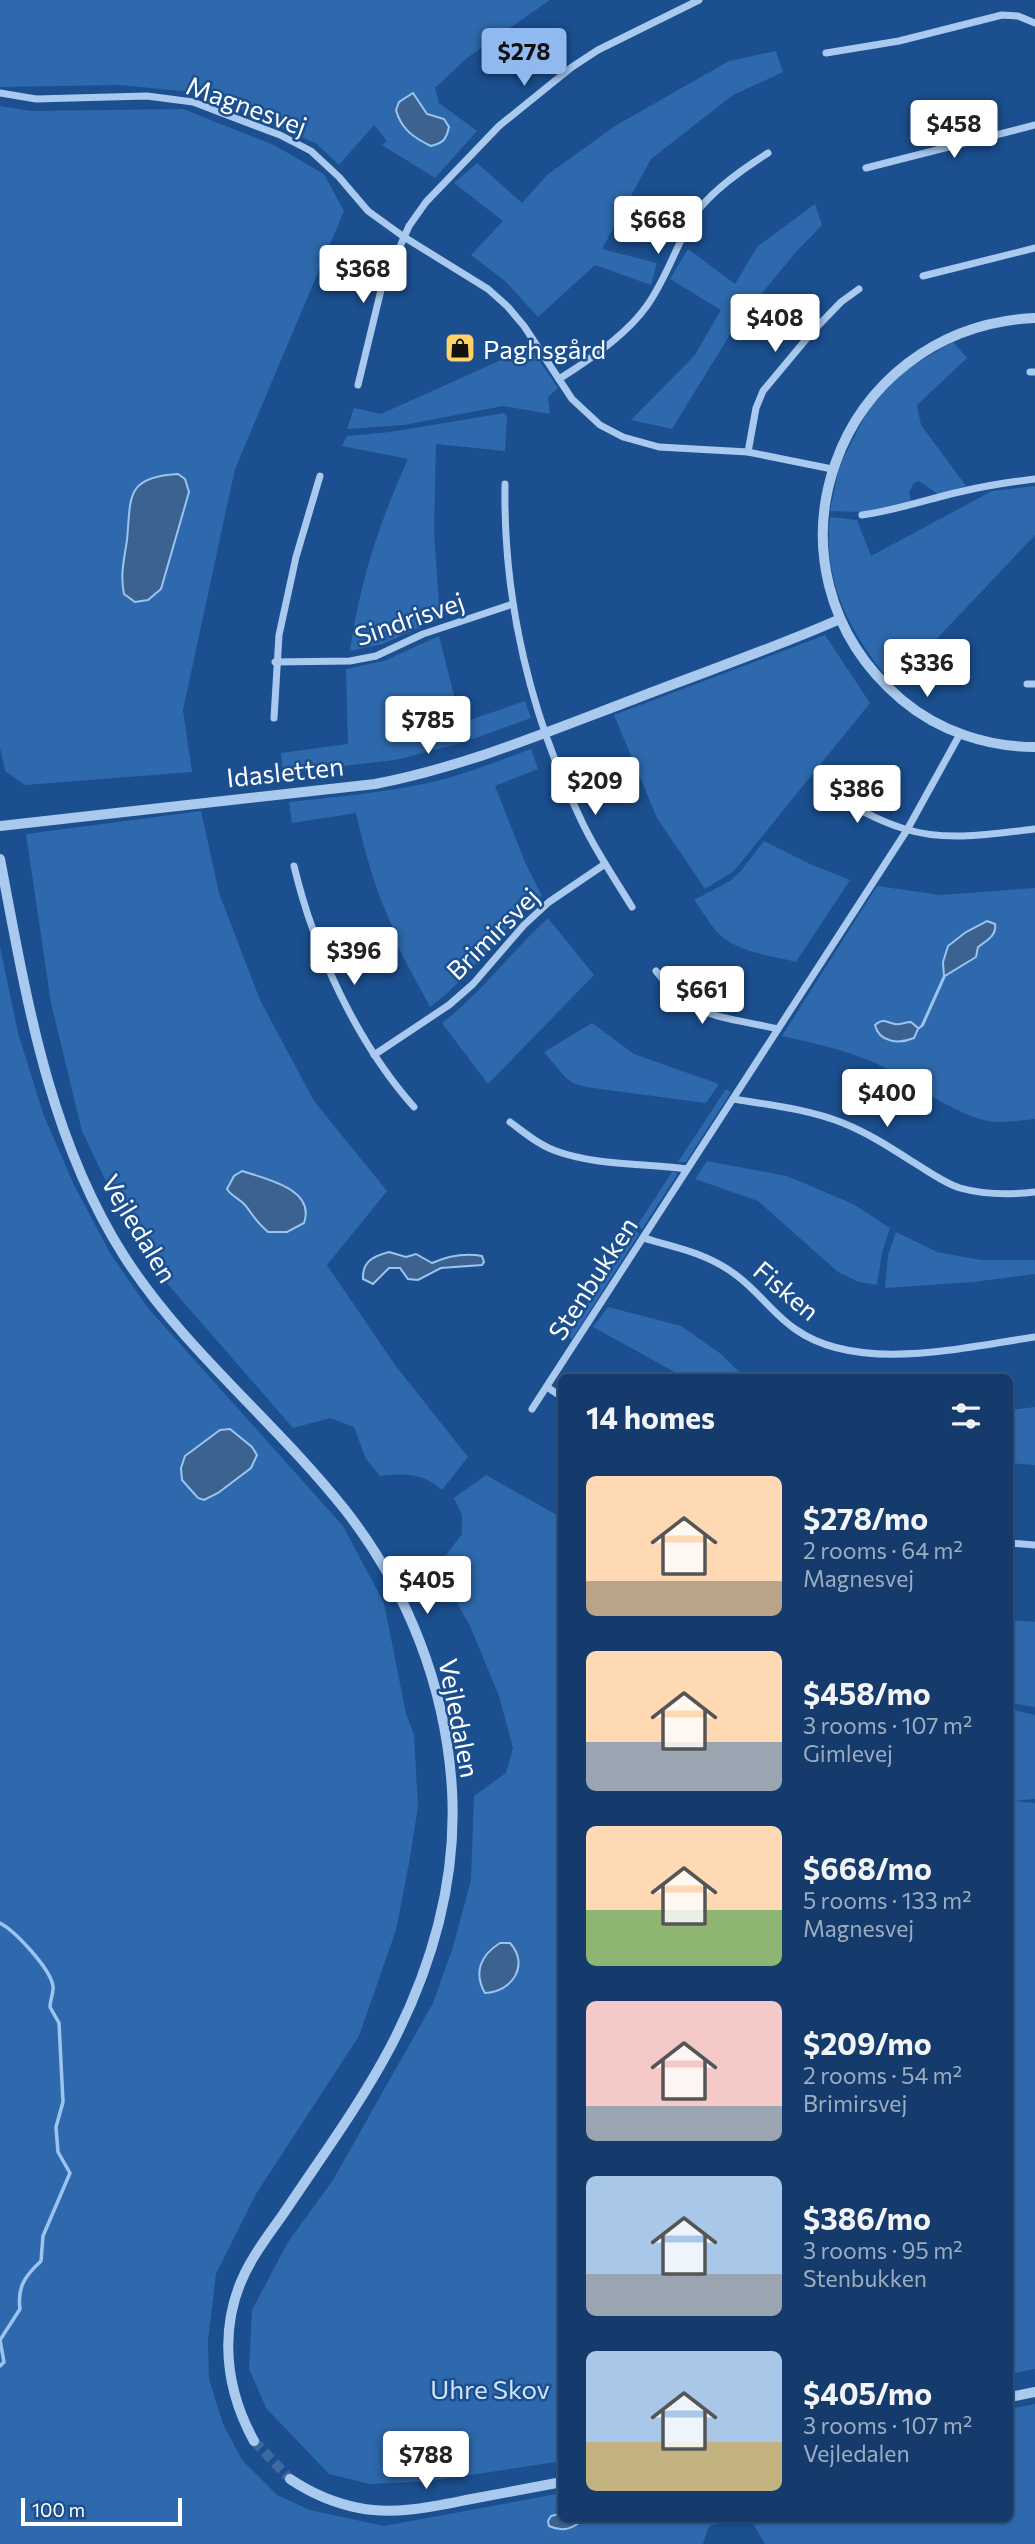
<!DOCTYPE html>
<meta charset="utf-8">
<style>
body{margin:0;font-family:Commissioner,sans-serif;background:#214673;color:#f1f3f6;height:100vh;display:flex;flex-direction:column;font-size:26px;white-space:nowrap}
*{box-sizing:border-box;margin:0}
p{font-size:23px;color:#9dadc1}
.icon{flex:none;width:38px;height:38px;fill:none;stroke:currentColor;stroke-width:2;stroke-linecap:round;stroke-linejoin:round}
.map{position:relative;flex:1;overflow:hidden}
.panel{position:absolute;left:558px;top:1374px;width:455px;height:1148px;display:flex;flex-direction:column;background:#143b6b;border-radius:10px;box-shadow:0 2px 5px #0004,0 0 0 2px #33557e}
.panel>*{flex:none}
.scale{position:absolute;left:21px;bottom:18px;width:161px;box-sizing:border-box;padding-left:7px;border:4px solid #fff;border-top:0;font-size:19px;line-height:24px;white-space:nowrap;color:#fff;-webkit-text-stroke:5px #1b4f8f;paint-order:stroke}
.price{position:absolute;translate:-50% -60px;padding:0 16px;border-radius:7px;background:#fff;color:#222;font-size:23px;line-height:46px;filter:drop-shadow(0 2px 4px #0008)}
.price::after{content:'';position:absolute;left:50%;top:42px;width:21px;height:16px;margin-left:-10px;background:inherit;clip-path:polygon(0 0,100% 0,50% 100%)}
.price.current{background:#90b9f0;color:#111}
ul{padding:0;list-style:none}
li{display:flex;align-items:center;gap:21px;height:175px;padding:0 28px}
li span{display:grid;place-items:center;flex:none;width:196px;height:140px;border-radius:10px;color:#555}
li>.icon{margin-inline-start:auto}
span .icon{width:84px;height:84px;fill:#fffc;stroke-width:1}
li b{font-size:30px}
h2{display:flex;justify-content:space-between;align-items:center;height:84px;padding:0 28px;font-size:30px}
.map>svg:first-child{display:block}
.green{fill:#2e69ad}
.water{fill:#3c6290;stroke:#9cc4f0;stroke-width:2}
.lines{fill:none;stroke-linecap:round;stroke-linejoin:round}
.stream{stroke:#9cc4f0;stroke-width:3.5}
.tertiary-tunnel{stroke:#3d69a0;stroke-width:10;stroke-dasharray:10 5;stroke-linecap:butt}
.minor{stroke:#a9c9ee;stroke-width:7}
.tertiary{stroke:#a9c9ee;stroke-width:10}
.labels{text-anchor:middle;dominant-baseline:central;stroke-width:5;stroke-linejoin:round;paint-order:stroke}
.street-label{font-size:26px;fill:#fff;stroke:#1b4f8f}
.poi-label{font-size:26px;fill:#fff;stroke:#1b4f8f;text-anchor:start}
.park-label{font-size:26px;fill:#cfe3fa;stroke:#1b4f8f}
</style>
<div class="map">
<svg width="1035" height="2544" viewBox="0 0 1035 2544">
<rect width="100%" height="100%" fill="#1b4f8f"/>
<!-- green -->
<g class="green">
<path d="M0,0H550L467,58L435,88L439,103L477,131L435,178L382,145L387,141L374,125L339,165L317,144L235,107L183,91L119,85L0,87Z"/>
<path d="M776,51L783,72L733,95L651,159L602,249L657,263L651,285L595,265L538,317L505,281L471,255L503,221L454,183L477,163L522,203L547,175L615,126L729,61Z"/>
<path d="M0,106L31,111L183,109L274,145L324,174L344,211L235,469L183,710L192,772L25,785L5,771L0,748Z"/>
<path d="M815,204L822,225L795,253L734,328L672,429L631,420L695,355L721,310L670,279L688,249L735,284L757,247Z"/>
<path d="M953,342L967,358L917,405L921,425L966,486L938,494L919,481L914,483L909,492L911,501L861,512L830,511L839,467L869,408L906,369Z"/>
<path d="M530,347L558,388L548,397L550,414L503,406L404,425L347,429L354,408L381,414Z"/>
<path d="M504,413L507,416L505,451L436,444L434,532L440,618L383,644L350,651C360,581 379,523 408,459L342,446L347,436L390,432Z"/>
<path d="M1035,486V535L893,685C852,636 822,583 830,517L857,520L871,556L992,491Z"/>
<path d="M825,635L870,703L734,871L705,889L657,818L614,715Z"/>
<path d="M439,636L461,723L525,701L531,718L462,743L395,760L283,773L281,753L348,744L346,669L384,661Z"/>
<path d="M531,749L538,769L495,786L525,862L542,896C499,928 473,976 430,1007L392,936L396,934C376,893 366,857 356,813L292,823L289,802C335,797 382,793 428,783C464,775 497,761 531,749Z"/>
<path d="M201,811L219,893L260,1000L314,1101L387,1191L327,1265L395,1365L468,1457L442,1490C423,1473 405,1473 380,1476L366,1459L354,1427L330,1418L293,1428L159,1274L121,1213L82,1131L51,1003L26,834Z"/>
<path d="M764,841L810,864L850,880L796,962C772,956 735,952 717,932C709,923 702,910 694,900L730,881L740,872Z"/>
<path d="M877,886L941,895L1035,888V1119C1023,1120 1009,1122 997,1122C960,1121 910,1079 875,1063C846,1050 813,1043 782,1036Z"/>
<path d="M548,918L594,975L488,1084L442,1023C482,992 511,952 548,918Z"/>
<path d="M0,947L18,1033L44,1116L74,1185L110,1253L148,1308L343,1526L384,1603L406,1714L414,1735L418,1807L409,1863L396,1930L359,2036L256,2194L216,2274L208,2341L209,2379L223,2424L242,2460L277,2495L310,2510L384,2526L562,2493V2518H746L709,2526L703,2544H0Z"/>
<path d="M592,1023L634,1054L719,1084L706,1103L586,1087L573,1083L565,1077L544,1052Z"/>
<path d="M726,1089L731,1092L686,1162H678Z"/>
<path d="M707,1161L787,1176L853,1204L890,1228L882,1253L877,1285L859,1282L838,1272L758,1201L695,1179Z"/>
<path d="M672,1172H676L677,1175L642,1229L637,1226Z"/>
<path d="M635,1230L639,1234L572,1339L567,1336Z"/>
<path d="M896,1232L937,1252L981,1260H1035V1274L973,1282L885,1288L888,1255Z"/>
<path d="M608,1307L681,1326L721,1354L744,1377H684L593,1327Z"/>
<path d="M1035,1407V1465L1010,1463V1410Z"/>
<path d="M486,1475L562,1518V2461L431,2481L370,2484L329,2474L266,2408L249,2369L252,2310L288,2242L333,2180L433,2003L453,1947L471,1880L474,1796L506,1773L513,1748L499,1696L470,1626L442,1576L444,1558L462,1534V1515L454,1498Z"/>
<path d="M1010,1620L1035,1622V1707L1010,1703Z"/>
<path d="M1010,1709L1035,1715V1799L1014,1801L1035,1803V2369L1010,2374Z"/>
<path d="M1035,2404V2544H765L750,2518H1010V2409Z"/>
</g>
<!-- water -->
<g class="water">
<path d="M413,93L427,114L444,119L449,127C446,140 443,143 431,146C414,138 401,129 396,110L399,102Z"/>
<path d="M178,474L185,479L189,492L161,589L148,600L135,602L124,594C120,575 124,560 127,540C131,497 125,477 178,474Z"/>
<path d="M987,921L995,924C997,936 986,941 978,947L976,957L945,976L923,1025L918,1029L914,1038C900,1044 879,1043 875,1025C884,1018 885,1022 895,1024C900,1025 905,1022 911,1022L918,1028L921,1027L944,976L943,962L948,946L966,932Z"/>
<path d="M242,1171C266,1179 316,1189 304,1223L287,1232H268C255,1221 254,1216 245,1205C239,1198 232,1197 227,1189L234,1176Z"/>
<path d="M389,1252L406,1257L416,1254L432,1263C448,1256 465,1253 482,1256L484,1262L482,1265L441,1268L418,1280L408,1279L400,1268H389L373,1284L363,1279C362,1261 374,1256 389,1252Z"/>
<path d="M230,1429L252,1447L257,1455L251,1468L218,1493L204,1500L198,1498L182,1480L181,1468L185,1456L220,1430Z"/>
<path d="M500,1943H510C530,1965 512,1992 485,1993C473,1972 481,1955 500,1943Z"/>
<path d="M562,2513V2518H586C573,2528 564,2533 549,2526L548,2521L551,2516Z"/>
</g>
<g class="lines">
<!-- stream -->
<path class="stream" d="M0,1923C15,1931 50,1968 53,1986C54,1991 50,2001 50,2007L59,2023L63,2102L56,2127L58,2152L70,2173L43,2236L41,2261C25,2276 17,2287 20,2309L0,2340L4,2362L0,2366"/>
<!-- tertiary-tunnel -->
<path class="tertiary-tunnel" d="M254,2441L290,2479"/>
<!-- minor -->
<g class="minor">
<path d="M826,53L899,41L1002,15L1018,16L1035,23"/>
<path d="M0,93L36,99L147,96L193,102L280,135L311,151L339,177L368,211L404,237L488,289L508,307L524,326L572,399L600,425L623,437L659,447L748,452L832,469"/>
<path d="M866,168L1035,125"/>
<path d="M923,276L1035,248"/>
<path d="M1030,372H1035"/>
<path d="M559,379C588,361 626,335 646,307C666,280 676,245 694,216C709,193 744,168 768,153"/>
<path d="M358,385L381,290L409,226L426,202L499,126L572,67L598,50L699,0"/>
<path d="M748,452L756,408L763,391L813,331L841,302L859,289"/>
<path d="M505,484C503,602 531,718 583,824C597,853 615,879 632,907"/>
<path d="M862,515C897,510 925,500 959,492C984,486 1009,482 1035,479"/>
<path d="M275,662L350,661L376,656L423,634L513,604"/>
<path d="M1027,684H1035"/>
<path d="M274,718L279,635L296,557L320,476"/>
<path d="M822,788C849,804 875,820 905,829C946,842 993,834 1035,829"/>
<path d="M294,866C314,950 357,1043 414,1107"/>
<path d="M656,971C695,1021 723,1016 778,1029"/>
<path d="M374,1055L449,1005L473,984L524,925L549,902L605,864"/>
<path d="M733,1099C770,1105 808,1109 843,1123C868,1133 891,1148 913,1162C928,1171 944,1183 960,1188C985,1195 1010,1195 1035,1192"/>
<path d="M510,1122C525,1133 539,1145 556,1151C597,1166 645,1163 687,1169"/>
<path d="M643,1238C676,1247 709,1254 736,1275C758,1291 773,1314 795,1329C858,1374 964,1347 1035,1337"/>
<path d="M547,1387L562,1397"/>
<path d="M532,1409L907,830L960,734"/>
<path d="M1010,1543L1035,1545"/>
</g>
<!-- tertiary -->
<g class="tertiary">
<path d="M1035,318C835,327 747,569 902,700C939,731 987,747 1035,747"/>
<path d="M0,826L375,784C464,767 547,732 632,700C701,673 772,649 840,619"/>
<path d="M0,859C26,995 48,1137 124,1256C185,1351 276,1422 346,1511C408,1591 446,1688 452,1790C457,1879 432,1967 391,2046C362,2101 325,2152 290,2204C279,2221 266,2237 255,2255C218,2313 221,2381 254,2441"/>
<path d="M1010,2397L1035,2392"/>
<path d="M290,2479C311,2493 333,2503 359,2508C394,2515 431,2507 466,2500C498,2494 530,2488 562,2482"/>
</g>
</g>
<!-- icons -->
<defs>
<g id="shop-square" transform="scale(1.575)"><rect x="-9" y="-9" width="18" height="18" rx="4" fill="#ffd166" stroke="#1b4f8f"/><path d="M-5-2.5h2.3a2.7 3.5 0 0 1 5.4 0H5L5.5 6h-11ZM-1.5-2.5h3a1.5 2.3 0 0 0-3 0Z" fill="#111"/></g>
</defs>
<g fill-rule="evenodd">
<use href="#shop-square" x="460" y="348"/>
</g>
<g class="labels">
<!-- street labels -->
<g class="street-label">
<text transform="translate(247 105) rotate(20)">Magnesvej</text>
<text transform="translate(409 618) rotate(-19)">Sindrisvej</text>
<text transform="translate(285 771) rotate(-6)">Idasletten</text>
<text transform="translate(492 933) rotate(-45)">Brimirsvej</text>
<text transform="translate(140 1228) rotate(59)">Vejledalen</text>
<text transform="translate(592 1278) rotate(-57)">Stenbukken</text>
<text transform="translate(787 1290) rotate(40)">Fisken</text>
<text transform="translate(460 1718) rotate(79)">Vejledalen</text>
</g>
<!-- poi labels -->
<g class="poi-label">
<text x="483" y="348">Paghsgård</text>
</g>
<!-- park labels -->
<g class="park-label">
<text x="490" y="2388">Uhre Skov</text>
</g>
</g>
</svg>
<div class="scale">100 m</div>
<b class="price current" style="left:524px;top:88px">$278</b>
<b class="price" style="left:954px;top:160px">$458</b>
<b class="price" style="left:658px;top:256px">$668</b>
<b class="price" style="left:363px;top:305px">$368</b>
<b class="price" style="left:775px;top:354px">$408</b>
<b class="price" style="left:927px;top:699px">$336</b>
<b class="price" style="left:428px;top:756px">$785</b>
<b class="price" style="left:595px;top:817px">$209</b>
<b class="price" style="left:857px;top:825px">$386</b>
<b class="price" style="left:354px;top:987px">$396</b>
<b class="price" style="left:702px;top:1026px">$661</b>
<b class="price" style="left:887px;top:1129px">$400</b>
<b class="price" style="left:427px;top:1616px">$405</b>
<b class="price" style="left:426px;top:2491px">$788</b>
<section class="panel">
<h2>14 homes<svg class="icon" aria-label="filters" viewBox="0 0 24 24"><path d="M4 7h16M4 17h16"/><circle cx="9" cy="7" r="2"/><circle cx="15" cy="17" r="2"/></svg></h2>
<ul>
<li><span style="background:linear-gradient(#ffd9b3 75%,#b9a48a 0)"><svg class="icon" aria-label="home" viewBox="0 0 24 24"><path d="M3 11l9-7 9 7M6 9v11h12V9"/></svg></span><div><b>$278/mo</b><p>2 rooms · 64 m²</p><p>Magnesvej</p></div></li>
<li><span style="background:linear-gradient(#ffd9b3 65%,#9aa5b1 0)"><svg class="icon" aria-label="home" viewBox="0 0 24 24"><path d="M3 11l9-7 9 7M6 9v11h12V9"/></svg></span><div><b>$458/mo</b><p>3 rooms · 107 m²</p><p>Gimlevej</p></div></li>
<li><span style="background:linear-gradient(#ffd9b3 60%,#8fb573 0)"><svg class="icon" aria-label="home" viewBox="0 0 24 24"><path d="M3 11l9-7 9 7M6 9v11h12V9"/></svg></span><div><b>$668/mo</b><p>5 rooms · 133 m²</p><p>Magnesvej</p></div></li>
<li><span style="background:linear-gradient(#f6c9c9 75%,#9aa5b1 0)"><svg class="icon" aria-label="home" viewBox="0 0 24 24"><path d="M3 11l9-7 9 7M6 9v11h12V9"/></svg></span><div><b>$209/mo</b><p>2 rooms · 54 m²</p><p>Brimirsvej</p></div></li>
<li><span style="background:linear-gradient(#a9c7e8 70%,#9aa5b1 0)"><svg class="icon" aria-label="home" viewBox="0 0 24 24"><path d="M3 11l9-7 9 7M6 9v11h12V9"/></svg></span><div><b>$386/mo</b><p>3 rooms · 95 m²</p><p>Stenbukken</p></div></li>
<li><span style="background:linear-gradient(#a9c7e8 65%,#c2b280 0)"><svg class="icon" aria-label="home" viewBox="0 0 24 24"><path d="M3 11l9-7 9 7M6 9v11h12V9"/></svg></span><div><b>$405/mo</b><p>3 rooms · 107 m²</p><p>Vejledalen</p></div></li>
</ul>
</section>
</div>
